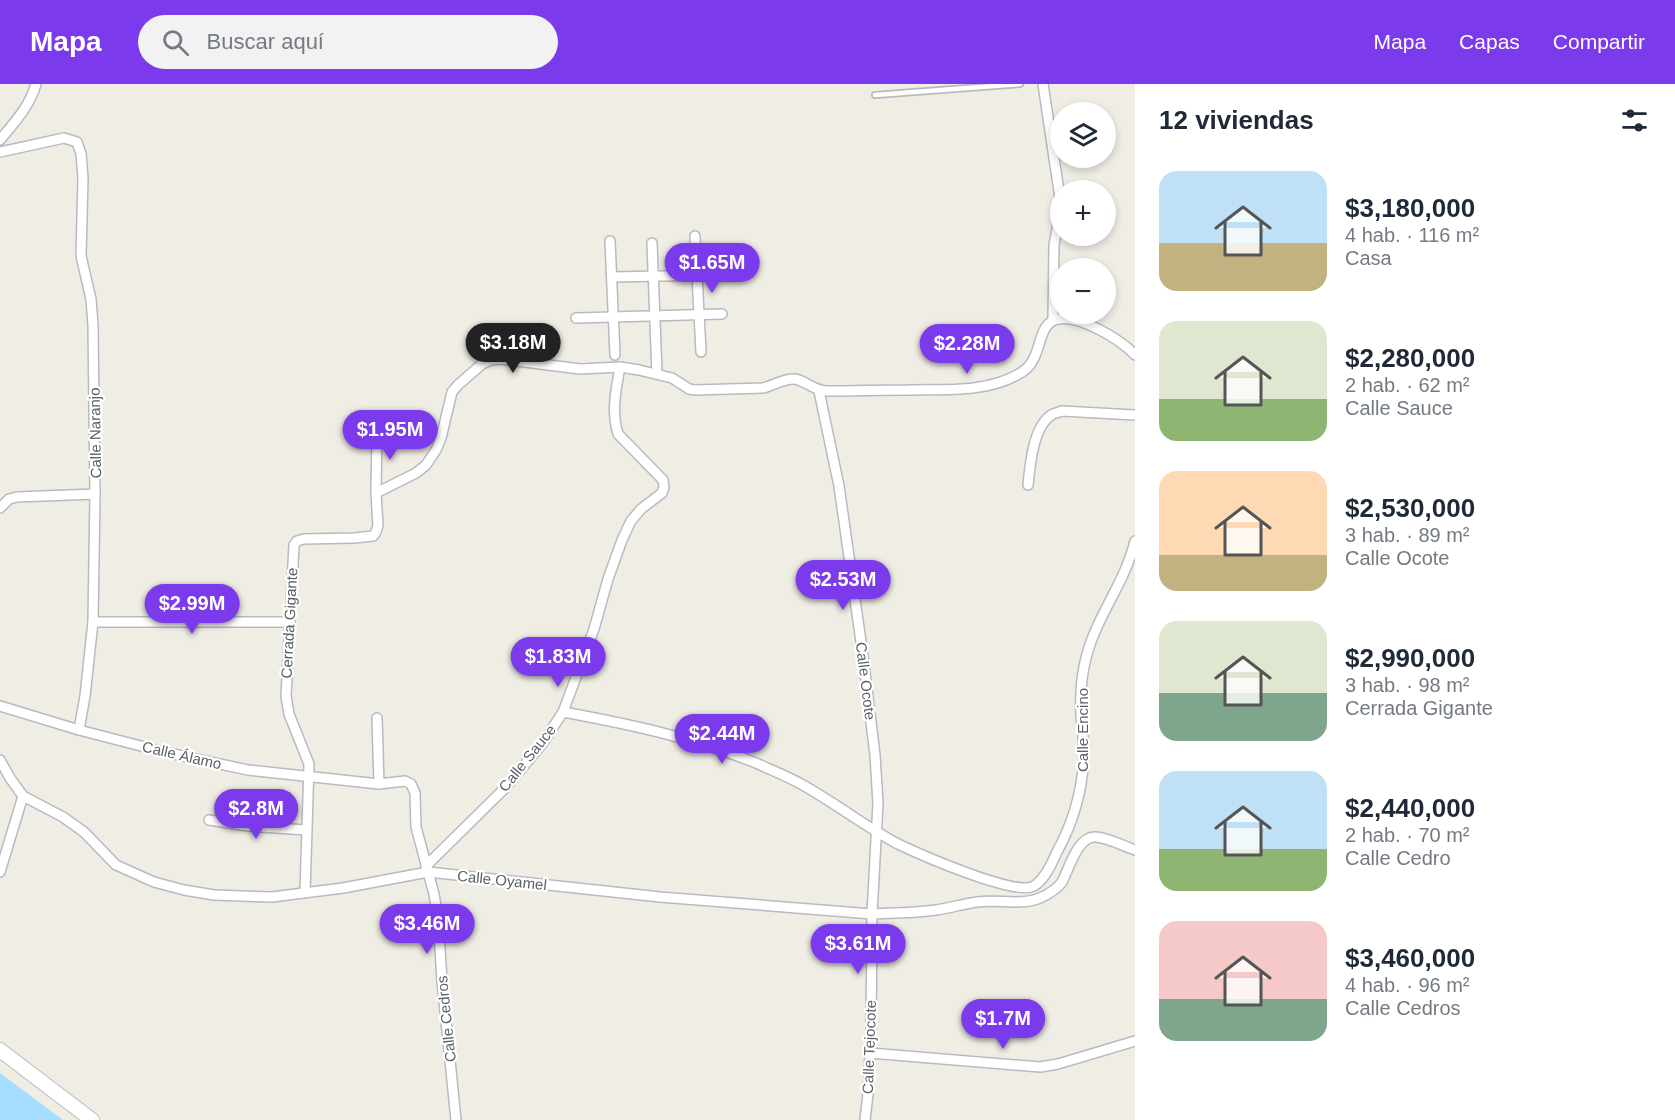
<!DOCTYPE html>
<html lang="es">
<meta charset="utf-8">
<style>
body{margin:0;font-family:Helvetica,sans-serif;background:#f2f2f3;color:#1f2937;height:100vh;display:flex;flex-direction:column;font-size:22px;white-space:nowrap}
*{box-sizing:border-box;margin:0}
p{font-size:20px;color:#747a83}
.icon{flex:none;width:33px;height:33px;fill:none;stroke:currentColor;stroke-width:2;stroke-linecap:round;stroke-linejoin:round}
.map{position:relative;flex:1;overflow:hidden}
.drawer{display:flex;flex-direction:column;background:#fff;width:540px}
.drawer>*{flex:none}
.fabs{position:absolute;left:1050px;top:18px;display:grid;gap:12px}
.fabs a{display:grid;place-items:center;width:66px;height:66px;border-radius:50%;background:#fff;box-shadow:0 3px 9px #0003;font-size:30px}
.price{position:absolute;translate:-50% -51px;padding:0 14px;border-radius:21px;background:#7c3aed;color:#fff;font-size:20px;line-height:39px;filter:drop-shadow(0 2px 3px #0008)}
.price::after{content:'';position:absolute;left:50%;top:36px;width:18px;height:14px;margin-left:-9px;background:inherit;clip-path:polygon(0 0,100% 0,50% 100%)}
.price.current{background:#222;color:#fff}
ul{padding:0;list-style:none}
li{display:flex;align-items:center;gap:18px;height:150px;padding:0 24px}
li span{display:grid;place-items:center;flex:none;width:168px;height:120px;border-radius:18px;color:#555}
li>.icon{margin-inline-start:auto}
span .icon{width:72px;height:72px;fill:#fffc;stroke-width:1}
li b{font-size:26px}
h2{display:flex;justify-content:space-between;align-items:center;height:72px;padding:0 24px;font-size:26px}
header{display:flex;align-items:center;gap:36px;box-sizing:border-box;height:84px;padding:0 30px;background:#7c3aed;color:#fff}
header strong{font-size:28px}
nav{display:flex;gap:33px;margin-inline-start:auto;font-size:21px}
.search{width:420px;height:54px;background:#f2f2f3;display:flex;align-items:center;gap:15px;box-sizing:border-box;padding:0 21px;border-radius:33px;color:#747a83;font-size:22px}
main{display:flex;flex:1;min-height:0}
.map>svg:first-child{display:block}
.water{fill:#a5dcff}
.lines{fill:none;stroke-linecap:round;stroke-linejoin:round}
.lane-casing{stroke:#b7bbbf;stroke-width:8}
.street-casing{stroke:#b7bbbf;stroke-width:12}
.secondary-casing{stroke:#b8bcc1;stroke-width:16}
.lane{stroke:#fff;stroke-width:4.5}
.street{stroke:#fff;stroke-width:9}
.secondary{stroke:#fff;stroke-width:14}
.labels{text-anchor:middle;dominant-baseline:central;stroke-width:4.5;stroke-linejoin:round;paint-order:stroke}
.street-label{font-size:15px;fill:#5c6166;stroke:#fff}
</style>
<header>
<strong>Mapa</strong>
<div class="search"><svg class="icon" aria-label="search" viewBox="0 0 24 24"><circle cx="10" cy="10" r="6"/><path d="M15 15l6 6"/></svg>Buscar aquí</div>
<nav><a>Mapa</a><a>Capas</a><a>Compartir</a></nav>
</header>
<main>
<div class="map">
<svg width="1135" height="1036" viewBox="0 0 1135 1036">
<rect width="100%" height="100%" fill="#f0ede5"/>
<!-- water -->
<path class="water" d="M0,989L63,1036H0Z"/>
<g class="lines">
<!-- lane casing -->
<g class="lane-casing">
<path id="lane" d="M875,11L1020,0"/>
</g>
<!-- street casing -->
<g class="street-casing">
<g id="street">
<path d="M1043,0L1060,114V128L1054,161L1053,236"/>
<path d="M0,56C14,39 30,22 36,0"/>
<path d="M0,68L64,54L77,58L81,70L83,94L81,172L91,215L93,241L95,410L93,538L85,612L79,646"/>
<path d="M695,152L701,268"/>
<path d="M610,157L615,271"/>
<path d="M652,159L657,290"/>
<path d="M612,193L713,191"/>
<path d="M576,234L722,230"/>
<path d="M819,307L839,402L863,572L875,671L878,719L872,830L871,950L868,1010L865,1036"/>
<path d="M1028,401C1030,381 1033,341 1053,330C1056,329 1059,328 1062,327L1135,331"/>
<path d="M376,409L377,345"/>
<path d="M0,424L9,415L17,413L95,410"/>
<path d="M93,538H290"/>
<path d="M0,622L79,646L164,668L248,686L379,700L405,697L411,700L415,709L416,743L434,810L438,834L442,897L456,1036"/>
<path d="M563,628C629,640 694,654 756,679C771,686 787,692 801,700C834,718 864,742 898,760C919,770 1016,813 1034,802C1045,795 1052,779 1057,768C1074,737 1083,704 1084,669C1084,657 1082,644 1081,632C1080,613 1081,593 1086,574C1096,533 1125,499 1135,457"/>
<path d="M377,634L379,700"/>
<path d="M0,676L10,694L23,712L63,733L84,748L116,781L154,798L184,806L214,811L272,813L343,804L428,788L660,813L872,830C893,829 915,829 936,826C950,824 963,820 977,818C997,815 1021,822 1040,814C1049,810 1056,806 1062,798C1069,785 1078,751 1096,753C1109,754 1123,762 1135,766"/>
<path d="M209,736L248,742L306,746"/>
<path d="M426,782L506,703L542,660L563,628L594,545L608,495L622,456L631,437L641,425L662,409L664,403L663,396L618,350C611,327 616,306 620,283"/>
<path d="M0,788L23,712"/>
<path d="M305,808L309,680L289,630L286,612L294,461L297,457L304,455L354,454L373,452L375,450L378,442L376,409L416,389L426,381L436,366L441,354L452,308L458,301L482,280L491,276L501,275L580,285L620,283L639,286L672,294L689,305L695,306L763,304C773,302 784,294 795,295C806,297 813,306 826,307C854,307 881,306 909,306C943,305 985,309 1017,291C1023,288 1030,282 1033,276C1041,263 1040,238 1058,235C1080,231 1120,255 1135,271"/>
<path d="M870,969L1040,983L1058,980L1135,957"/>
</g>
</g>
<!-- secondary casing -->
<g class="secondary-casing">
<path id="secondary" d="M0,966L92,1036"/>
</g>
<!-- lane -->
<use href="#lane" class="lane"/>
<!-- street -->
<use href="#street" class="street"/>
<!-- secondary -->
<use href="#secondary" class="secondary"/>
</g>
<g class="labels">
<!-- street labels -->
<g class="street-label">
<text transform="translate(95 349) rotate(-91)">Calle Naranjo</text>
<text transform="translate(289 539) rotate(-87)">Cerrada Gigante</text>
<text transform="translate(866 597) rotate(83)">Calle Ocote</text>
<text transform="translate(1082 646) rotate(-90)">Calle Encino</text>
<text transform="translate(182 671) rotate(13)">Calle Álamo</text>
<text transform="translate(527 674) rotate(-51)">Calle Sauce</text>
<text transform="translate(502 796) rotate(6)">Calle Oyamel</text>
<text transform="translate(446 935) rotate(-96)">Calle Cedros</text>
<text transform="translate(869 963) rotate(-88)">Calle Tejocote</text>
</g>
</g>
</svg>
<div class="fabs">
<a><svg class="icon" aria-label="layers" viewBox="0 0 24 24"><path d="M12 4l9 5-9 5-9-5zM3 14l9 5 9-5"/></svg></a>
<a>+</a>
<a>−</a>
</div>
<b class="price" style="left:712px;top:210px">$1.65M</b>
<b class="price current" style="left:513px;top:290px">$3.18M</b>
<b class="price" style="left:967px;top:291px">$2.28M</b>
<b class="price" style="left:390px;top:377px">$1.95M</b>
<b class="price" style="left:843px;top:527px">$2.53M</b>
<b class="price" style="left:192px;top:551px">$2.99M</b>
<b class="price" style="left:558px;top:604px">$1.83M</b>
<b class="price" style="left:722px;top:681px">$2.44M</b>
<b class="price" style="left:256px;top:756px">$2.8M</b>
<b class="price" style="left:427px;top:871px">$3.46M</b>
<b class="price" style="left:858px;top:891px">$3.61M</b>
<b class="price" style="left:1003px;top:966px">$1.7M</b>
</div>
<section class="drawer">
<h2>12 viviendas<svg class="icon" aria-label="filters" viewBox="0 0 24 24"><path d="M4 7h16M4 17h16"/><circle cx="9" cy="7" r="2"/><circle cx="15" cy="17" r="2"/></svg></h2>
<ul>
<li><span style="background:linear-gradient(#bfe0f5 60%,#c2b280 0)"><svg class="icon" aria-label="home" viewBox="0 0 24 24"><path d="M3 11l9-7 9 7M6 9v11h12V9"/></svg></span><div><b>$3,180,000</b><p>4 hab. · 116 m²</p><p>Casa</p></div></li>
<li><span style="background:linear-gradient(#dfe7d0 65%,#8fb573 0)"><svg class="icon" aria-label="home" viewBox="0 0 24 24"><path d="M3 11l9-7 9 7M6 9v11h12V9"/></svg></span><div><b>$2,280,000</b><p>2 hab. · 62 m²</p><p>Calle Sauce</p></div></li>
<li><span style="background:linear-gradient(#ffd9b3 70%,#c2b280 0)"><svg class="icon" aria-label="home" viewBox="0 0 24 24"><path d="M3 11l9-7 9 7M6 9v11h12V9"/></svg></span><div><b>$2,530,000</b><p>3 hab. · 89 m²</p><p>Calle Ocote</p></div></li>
<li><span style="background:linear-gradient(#dfe7d0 60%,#7fa58c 0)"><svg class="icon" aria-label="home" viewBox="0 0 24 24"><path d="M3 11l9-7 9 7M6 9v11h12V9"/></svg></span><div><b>$2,990,000</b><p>3 hab. · 98 m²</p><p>Cerrada Gigante</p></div></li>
<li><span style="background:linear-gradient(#bfe0f5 65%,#8fb573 0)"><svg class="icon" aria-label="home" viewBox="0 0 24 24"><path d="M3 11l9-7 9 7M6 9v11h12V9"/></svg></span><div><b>$2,440,000</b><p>2 hab. · 70 m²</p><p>Calle Cedro</p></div></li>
<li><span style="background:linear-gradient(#f6c9c9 65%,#7fa58c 0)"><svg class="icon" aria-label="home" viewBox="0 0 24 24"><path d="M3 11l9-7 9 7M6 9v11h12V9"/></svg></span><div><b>$3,460,000</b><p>4 hab. · 96 m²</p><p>Calle Cedros</p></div></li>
</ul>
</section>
</main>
